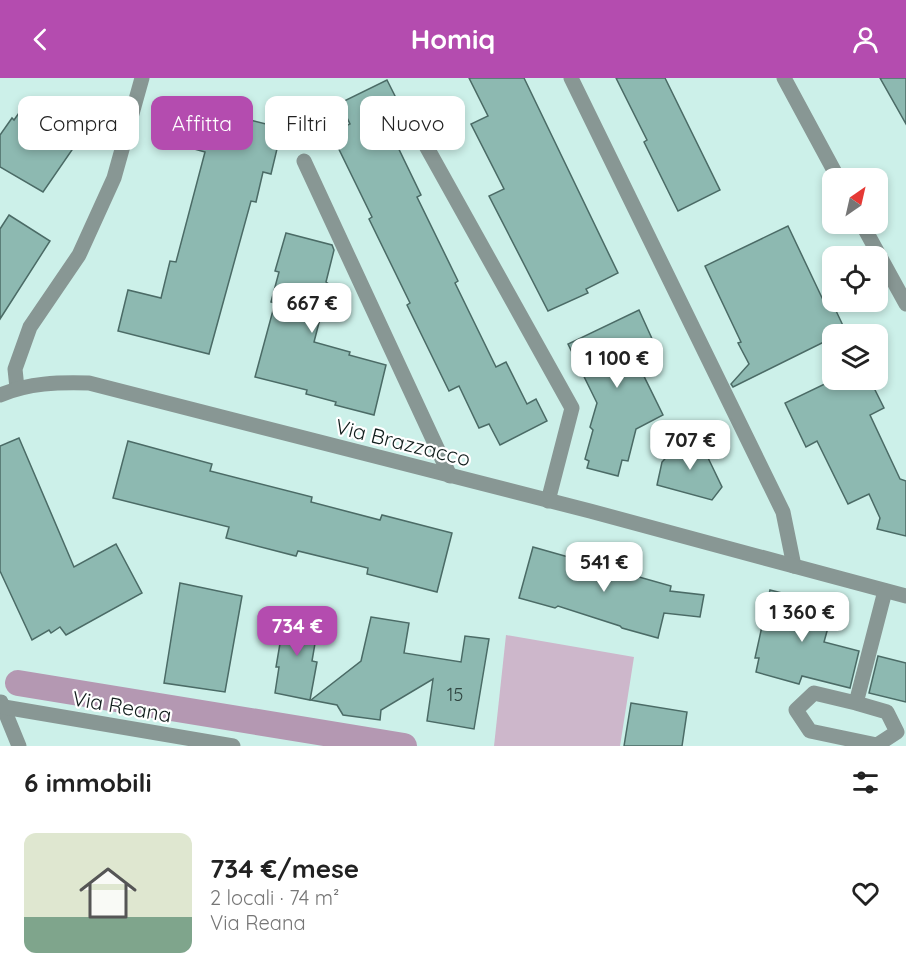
<!DOCTYPE html>
<html lang="it">
<meta charset="utf-8">
<style>
body{margin:0;font-family:Quicksand,sans-serif;background:#f2f2f2;color:#222;height:100vh;display:flex;flex-direction:column;font-size:22px;white-space:nowrap}
*{box-sizing:border-box;margin:0}
p{font-size:20px;color:#767676}
.icon{flex:none;width:33px;height:33px;fill:none;stroke:currentColor;stroke-width:2;stroke-linecap:round;stroke-linejoin:round}
.map{position:relative;height:668px;overflow:hidden}
.details{display:flex;flex-direction:column;background:#fff;flex:1}
.details>*{flex:none}
.hud{position:absolute;left:18px;top:18px;width:600px;height:54px;display:flex;gap:12px}
.needle{width:39px;rotate:34deg}
.fabs{position:absolute;left:822px;top:90px;display:grid;gap:12px}
.fabs a{display:grid;place-items:center;width:66px;height:66px;border-radius:12px;background:#fff;box-shadow:0 3px 9px #0003;font-size:30px}
.price{position:absolute;translate:-50% -51px;padding:0 14px;border-radius:12px;background:#fff;color:#222;font-size:20px;line-height:39px;filter:drop-shadow(0 2px 3px #0008)}
.price::after{content:'';position:absolute;left:50%;top:36px;width:18px;height:14px;margin-left:-9px;background:inherit;clip-path:polygon(0 0,100% 0,50% 100%)}
.price.active{background:#b44caf;color:#fff}
ul{padding:0;list-style:none}
li{display:flex;align-items:center;gap:18px;height:150px;padding:0 24px}
li+li{border-top:2px solid #e0e0e0}
li span{display:grid;place-items:center;flex:none;width:168px;height:120px;border-radius:12px;color:#555}
li>.icon{margin-inline-start:auto}
span .icon{width:72px;height:72px;fill:#fffc;stroke-width:1}
li b{font-size:26px}
h2{display:flex;justify-content:space-between;align-items:center;height:72px;padding:0 24px;font-size:26px}
.tag{padding:0 21px;border-radius:12px;background:#fff;box-shadow:0 3px 9px #0003;font-size:21px;line-height:54px}
.tag.active{background:#b44caf;color:#fff}
header{display:flex;justify-content:space-between;align-items:center;height:78px;padding:0 24px;background:#b44caf;color:#fff;font-size:27px;font-weight:700}
.map>svg:first-child{display:block}
.green{fill:#cdb7cb}
.lines{fill:none;stroke-linecap:round;stroke-linejoin:round}
.canal{stroke:#b498b2;stroke-width:26}
.building{fill:#8db9b1;stroke:#4b6b66;stroke-width:1.5}
.minor{stroke:#889794;stroke-width:15}
.labels{text-anchor:middle;dominant-baseline:central;stroke-width:4.5;stroke-linejoin:round;paint-order:stroke}
.number-label{font-size:18px;fill:#304541}
.street-label{font-size:21px;fill:#111e1c;stroke:#fff}
</style>
<header><svg class="icon" aria-label="back" viewBox="0 0 24 24"><path d="M15 5l-7 7 7 7"/></svg>Homiq<svg class="icon" aria-label="person" viewBox="0 0 24 24"><circle cx="12" cy="8" r="4"/><path d="M4 21q1-7 8-7t8 7"/></svg></header>
<div class="map">
<svg width="906" height="668" viewBox="0 0 906 668">
<rect width="100%" height="100%" fill="#ccf0e9"/>
<!-- green -->
<path class="green" d="M506,557L634,579L620,668H494Z"/>
<g class="lines">
<!-- canal -->
<path class="canal" d="M18,605L404,668"/>
</g>
<!-- building -->
<g class="building">
<path d="M469,0H524L618,195L586,211L588,215L548,233L489,118L504,111L471,46L488,38Z"/>
<path d="M616,0H665L720,112L678,133L644,64L647,62Z"/>
<path d="M880,0H906V46Z"/>
<path d="M387,2L398,24L380,32L421,117L417,119L458,203L455,205L496,289L506,284L527,326L536,321L547,343L500,367L489,346L479,350L459,308L449,313L407,227L410,225L369,141L372,139L331,55L350,46L340,25Z"/>
<path d="M26,25L59,48L63,42L83,56L43,114L0,89V57L12,40L14,42Z"/>
<path d="M191,27L282,50L271,96L263,94L256,124L251,123L209,276L118,253L128,212L161,220L170,183L176,184L205,74L180,67Z"/>
<path d="M9,137L50,163L0,241V151Z"/>
<path d="M788,148L824,224L830,220L846,254L840,256H832V260L733,309L731,306L749,286L738,265L741,264L705,188Z"/>
<path d="M286,155L332,167L334,172L326,204L329,206L314,264L350,274L349,277L386,287L374,337L335,327L336,324L306,316L307,312L255,299L275,225L271,224L279,194L275,193Z"/>
<path d="M639,232L658,274L637,284L663,337L636,351L628,383L622,382L618,398L587,390L589,383L585,381L593,352L590,349L597,325L568,266Z"/>
<path d="M833,302H870L884,330L870,337L900,401L906,403V458L877,451L880,440L869,416L848,426L817,363L806,369L785,325Z"/>
<path d="M698,359L722,409L712,422L657,407L662,384L677,368Z"/>
<path d="M19,360L74,489L116,466L142,515L66,557L60,549L51,555L49,552L32,562L0,493V368Z"/>
<path d="M128,363L212,386L210,393L312,419L311,424L380,442L382,437L452,455L437,514L367,496L368,490L298,473L296,478L226,460L229,449L113,420Z"/>
<path d="M533,469L671,508L670,513L704,517L700,539L664,535L658,560L622,550L620,548L558,528L555,530L519,520Z"/>
<path d="M180,505L242,518L225,614L164,605Z"/>
<path d="M770,512L834,528L824,564L859,573L850,610L802,598L799,606L756,594L759,580H755Z"/>
<path d="M289,535L315,540L313,548H318L312,583L317,584L310,622L275,615L279,589H276L284,542L288,543Z"/>
<path d="M371,539L409,545L404,575L461,584L465,558L489,561L474,651L427,643L433,601L381,632L380,642L343,637L337,627L311,622L361,583Z"/>
<path d="M878,578L906,585V624L869,615Z"/>
<path d="M631,625L687,634L682,668H624Z"/>
</g>
<g class="lines">
<!-- minor -->
<g class="minor">
<path d="M571,0L783,434L794,488L906,518"/>
<path d="M784,0L838,100"/>
<path d="M406,32L572,330L548,423"/>
<path d="M304,83L450,398"/>
<path d="M862,146L906,226"/>
<path d="M17,310L15,291L30,249L79,177L114,100L142,0"/>
<path d="M0,317C29,305 58,304 89,305L590,433L794,488"/>
<path d="M1,624L19,668"/>
<path d="M856,625L887,634L897,654L877,667L810,653L796,632L814,615L856,625L885,513"/>
<path d="M4,629L233,668"/>
</g>
</g>
<g class="labels">
<!-- number labels -->
<g class="number-label">
<text x="455" y="616">15</text>
</g>
<!-- street labels -->
<g class="street-label">
<text transform="translate(403 364) rotate(14)">Via Brazzacco</text>
<text transform="translate(122 628) rotate(10)">Via Reana</text>
</g>
</g>
</svg>
<div class="fabs">
<a><svg class="needle" viewBox="-14 -14 28 28"><path d="M0-13l5 13h-10z" fill="#e53935"/><path d="M0 13l5-13h-10z" fill="#767676"/></svg></a>
<a><svg class="icon" aria-label="locate" viewBox="0 0 24 24"><circle cx="12" cy="12" r="6"/><path d="M12 2v4M12 18v4M2 12h4M18 12h4"/></svg></a>
<a><svg class="icon" aria-label="layers" viewBox="0 0 24 24"><path d="M12 4l9 5-9 5-9-5zM3 14l9 5 9-5"/></svg></a>
</div>
<b class="price" style="left:312px;top:256px">667 €</b>
<b class="price" style="left:617px;top:311px">1 100 €</b>
<b class="price" style="left:690px;top:393px">707 €</b>
<b class="price" style="left:604px;top:515px">541 €</b>
<b class="price" style="left:802px;top:565px">1 360 €</b>
<b class="price active" style="left:297px;top:579px">734 €</b>
<div class="hud">
<a class="tag">Compra</a>
<a class="tag active">Affitta</a>
<a class="tag">Filtri</a>
<a class="tag">Nuovo</a>
</div>
</div>
<section class="details">
<h2>6 immobili<svg class="icon" aria-label="filters" viewBox="0 0 24 24"><path d="M4 7h16M4 17h16"/><circle cx="9" cy="7" r="2"/><circle cx="15" cy="17" r="2"/></svg></h2>
<ul>
<li><span style="background:linear-gradient(#dfe7d0 70%,#7fa58c 0)"><svg class="icon" aria-label="home" viewBox="0 0 24 24"><path d="M3 11l9-7 9 7M6 9v11h12V9"/></svg></span><div><b>734 €/mese</b><p>2 locali · 74 m²</p><p>Via Reana</p></div><svg class="icon" aria-label="heart" viewBox="0 0 24 24"><path d="M12 20l-8-8c-3-5 5-10 8-4 3-6 11-1 8 4z"/></svg></li>
</ul>
</section>
